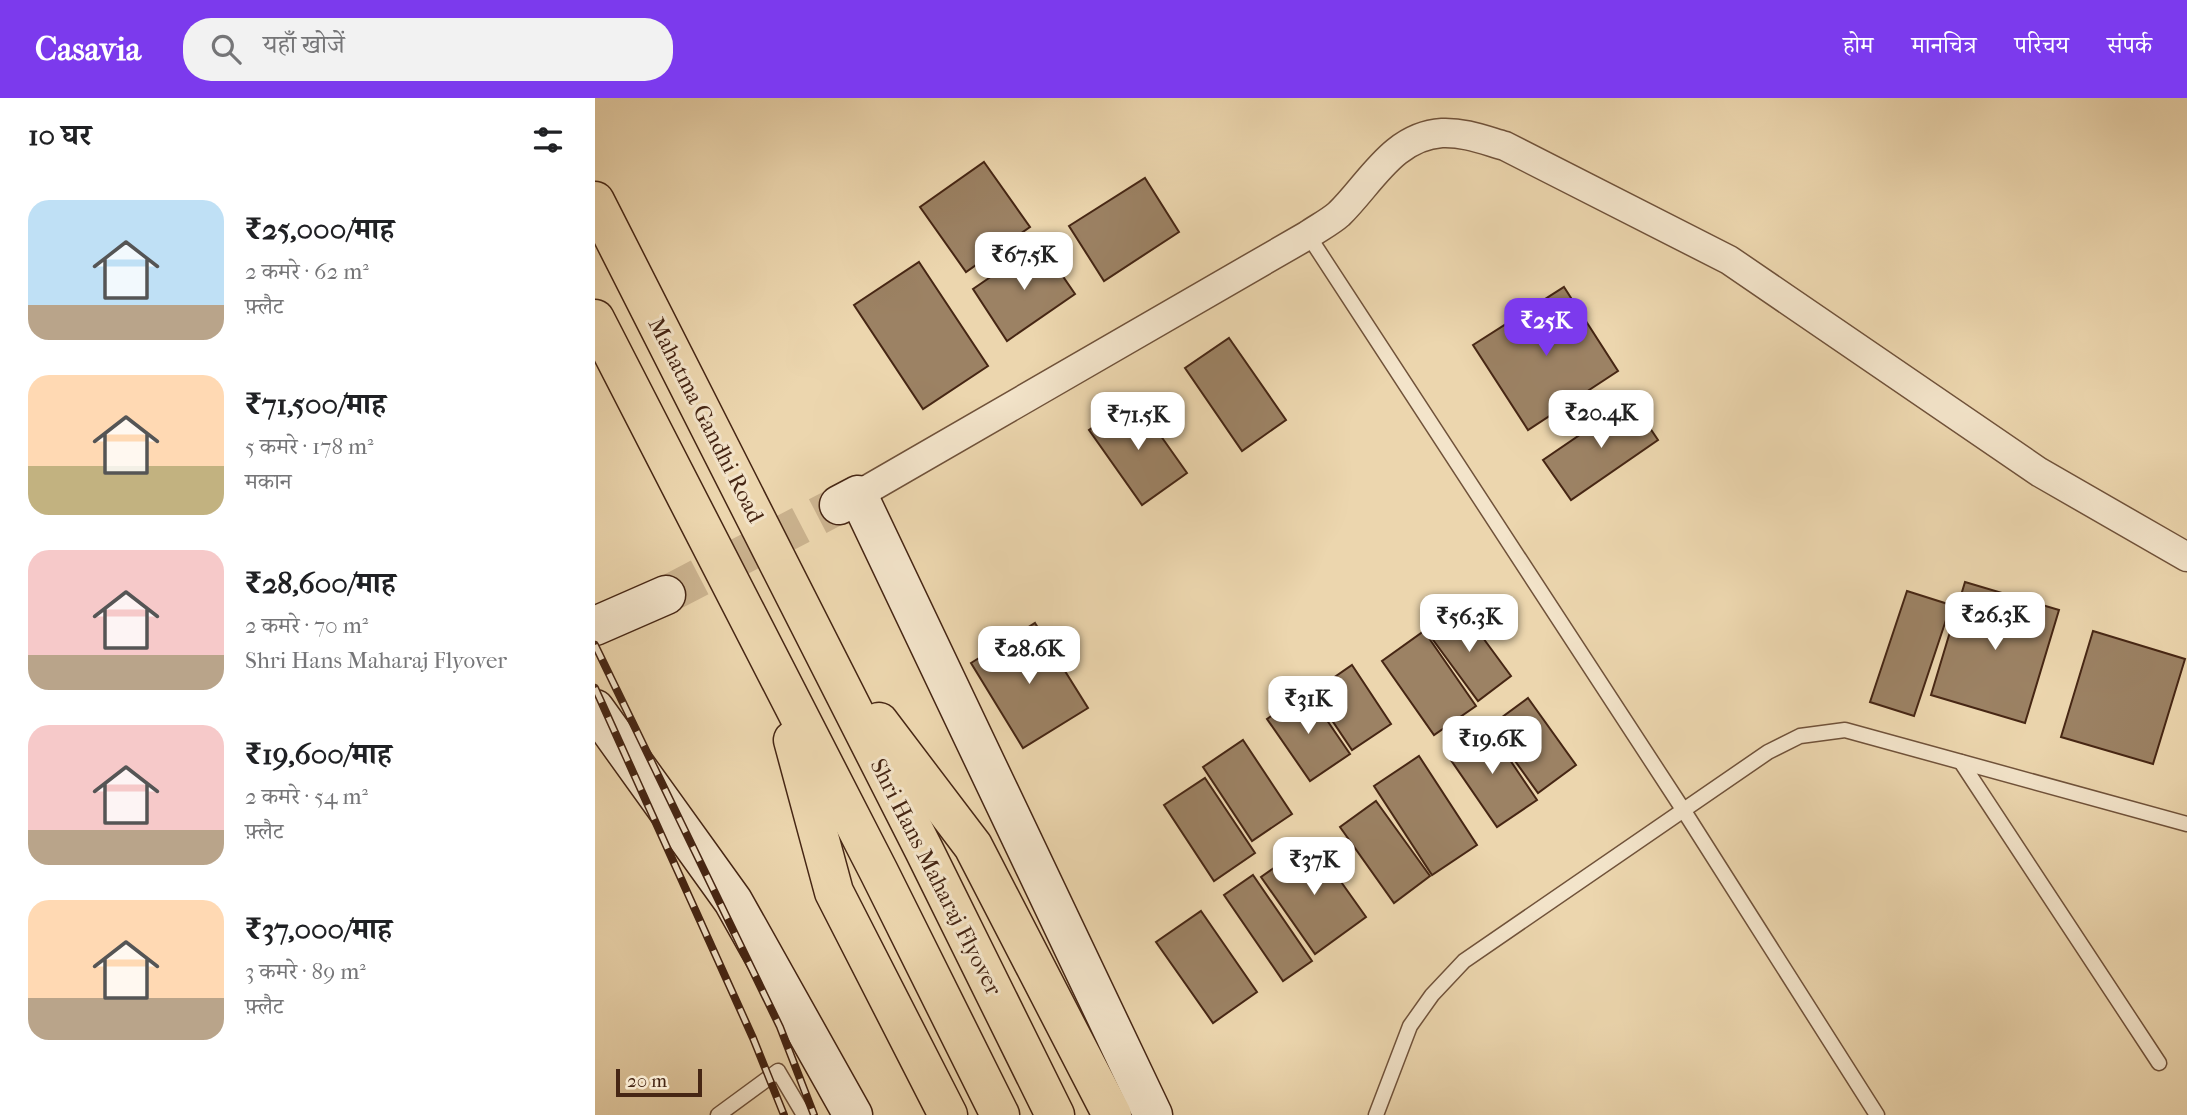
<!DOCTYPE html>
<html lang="hi">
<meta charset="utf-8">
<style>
body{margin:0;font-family:"IM FELL French Canon","Noto Serif Devanagari",serif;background:#f2f2f2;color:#202124;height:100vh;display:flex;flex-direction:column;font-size:26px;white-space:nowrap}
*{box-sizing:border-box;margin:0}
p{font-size:23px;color:#757577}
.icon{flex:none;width:38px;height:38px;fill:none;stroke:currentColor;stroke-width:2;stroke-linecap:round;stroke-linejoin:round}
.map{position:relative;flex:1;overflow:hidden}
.sheet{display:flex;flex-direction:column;background:#fff;width:595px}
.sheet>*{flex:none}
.scale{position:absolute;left:21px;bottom:18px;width:86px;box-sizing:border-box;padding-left:7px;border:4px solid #462614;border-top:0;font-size:19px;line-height:24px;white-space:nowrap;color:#462614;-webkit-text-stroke:5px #f3e4ca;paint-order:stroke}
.price{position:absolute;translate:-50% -60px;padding:0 16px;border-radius:14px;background:#fff;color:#222;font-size:23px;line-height:46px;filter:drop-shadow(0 2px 4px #0008)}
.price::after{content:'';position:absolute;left:50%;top:42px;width:21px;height:16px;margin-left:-10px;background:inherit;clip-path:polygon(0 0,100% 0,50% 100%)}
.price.selected{background:#7c3aed;color:#fff}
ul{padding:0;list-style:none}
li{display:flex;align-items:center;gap:21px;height:175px;padding:0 28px}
li span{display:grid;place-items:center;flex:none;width:196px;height:140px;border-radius:21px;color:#555}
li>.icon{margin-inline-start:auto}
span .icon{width:84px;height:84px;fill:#fffc;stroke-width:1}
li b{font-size:30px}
h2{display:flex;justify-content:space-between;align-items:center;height:84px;padding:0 28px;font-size:30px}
header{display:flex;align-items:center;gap:42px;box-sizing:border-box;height:98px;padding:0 35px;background:#7c3aed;color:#fff}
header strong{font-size:33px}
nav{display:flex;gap:38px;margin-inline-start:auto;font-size:24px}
.search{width:490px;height:63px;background:#f2f2f2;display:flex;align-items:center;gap:18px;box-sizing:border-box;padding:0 24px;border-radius:28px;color:#757577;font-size:26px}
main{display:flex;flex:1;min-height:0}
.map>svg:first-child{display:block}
.building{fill:#9c8264;stroke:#462614;stroke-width:2}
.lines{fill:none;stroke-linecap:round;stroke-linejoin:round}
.secondary-tunnel{stroke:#cbb38f;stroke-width:38;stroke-dasharray:38 19;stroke-linecap:butt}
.lane-casing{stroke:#70523a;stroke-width:17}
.street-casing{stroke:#70523a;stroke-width:31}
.secondary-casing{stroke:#462614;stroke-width:41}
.primary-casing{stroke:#462614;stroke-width:41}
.lane{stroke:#f3e4ca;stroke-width:14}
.street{stroke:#f3e4ca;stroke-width:28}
.secondary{stroke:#f3e4ca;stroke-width:38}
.primary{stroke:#ecd6ae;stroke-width:38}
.rail-casing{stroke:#462614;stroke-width:8}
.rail{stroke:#f3e4ca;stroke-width:5;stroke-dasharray:16;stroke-linecap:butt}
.labels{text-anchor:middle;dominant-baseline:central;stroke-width:6;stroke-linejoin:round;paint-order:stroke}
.street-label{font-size:23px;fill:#462614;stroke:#f3e4ca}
</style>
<header>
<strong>Casavia</strong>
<div class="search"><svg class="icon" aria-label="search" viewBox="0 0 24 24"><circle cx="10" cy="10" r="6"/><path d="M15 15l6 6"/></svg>यहाँ खोजें</div>
<nav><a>होम</a><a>मानचित्र</a><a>परिचय</a><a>संपर्क</a></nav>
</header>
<main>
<section class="sheet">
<h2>10 घर<svg class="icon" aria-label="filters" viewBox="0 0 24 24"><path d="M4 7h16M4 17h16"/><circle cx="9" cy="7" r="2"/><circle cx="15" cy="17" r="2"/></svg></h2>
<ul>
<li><span style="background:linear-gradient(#bfe0f5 75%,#b9a48a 0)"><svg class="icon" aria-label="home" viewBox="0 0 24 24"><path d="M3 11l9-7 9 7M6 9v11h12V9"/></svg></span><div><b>₹25,000/माह</b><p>2 कमरे · 62 m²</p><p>फ़्लैट</p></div></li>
<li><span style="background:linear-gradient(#ffd9b3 65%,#c2b280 0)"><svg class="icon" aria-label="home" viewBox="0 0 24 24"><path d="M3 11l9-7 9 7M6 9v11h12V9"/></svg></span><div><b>₹71,500/माह</b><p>5 कमरे · 178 m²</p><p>मकान</p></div></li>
<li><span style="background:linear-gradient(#f6c9c9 75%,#b9a48a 0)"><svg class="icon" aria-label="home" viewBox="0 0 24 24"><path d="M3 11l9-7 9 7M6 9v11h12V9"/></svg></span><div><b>₹28,600/माह</b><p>2 कमरे · 70 m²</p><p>Shri Hans Maharaj Flyover</p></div></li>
<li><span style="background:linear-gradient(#f6c9c9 75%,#b9a48a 0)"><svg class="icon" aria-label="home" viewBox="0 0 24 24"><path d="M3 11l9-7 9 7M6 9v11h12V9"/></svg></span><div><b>₹19,600/माह</b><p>2 कमरे · 54 m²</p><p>फ़्लैट</p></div></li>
<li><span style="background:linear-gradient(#ffd9b3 70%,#b9a48a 0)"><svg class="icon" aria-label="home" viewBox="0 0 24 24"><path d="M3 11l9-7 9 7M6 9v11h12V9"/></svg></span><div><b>₹37,000/माह</b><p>3 कमरे · 89 m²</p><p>फ़्लैट</p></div></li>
</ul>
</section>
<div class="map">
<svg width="1592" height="1017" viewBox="0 0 1592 1017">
<rect width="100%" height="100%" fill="#ecd6ae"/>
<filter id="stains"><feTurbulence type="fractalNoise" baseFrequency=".00286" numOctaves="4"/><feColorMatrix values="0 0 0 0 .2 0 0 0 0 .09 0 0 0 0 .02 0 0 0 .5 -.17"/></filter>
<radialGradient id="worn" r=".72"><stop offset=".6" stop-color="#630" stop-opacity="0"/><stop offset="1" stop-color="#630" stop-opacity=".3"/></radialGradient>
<!-- building -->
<g class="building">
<path d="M389,64L435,129L371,174L325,109Z"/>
<path d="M550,80L584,134L509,183L474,128Z"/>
<path d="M445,145L480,196L412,243L378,191Z"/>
<path d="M324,164L393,268L328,311L259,207Z"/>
<path d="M969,189L1023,273L933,332L878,247Z"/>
<path d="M634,240L691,322L647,353L590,270Z"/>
<path d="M539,300L592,375L547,407L494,332Z"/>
<path d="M1036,302L1063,342L976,402L948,362Z"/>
<path d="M1370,484L1464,512L1430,625L1336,597Z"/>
<path d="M1312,493L1356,507L1319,618L1275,604Z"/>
<path d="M866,510L916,578L883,603L833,535Z"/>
<path d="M440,525L493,610L428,650L376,565Z"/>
<path d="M829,533L881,608L839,637L787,563Z"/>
<path d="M1498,533L1590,561L1558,666L1466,639Z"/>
<path d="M757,567L796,626L757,652L718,594Z"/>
<path d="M712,593L755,656L715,683L672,621Z"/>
<path d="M933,600L981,667L943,695L895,628Z"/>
<path d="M892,628L942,702L902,729L851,655Z"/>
<path d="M648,642L697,716L657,743L608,669Z"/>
<path d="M824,658L882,747L837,777L779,688Z"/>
<path d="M610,680L660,755L619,783L569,707Z"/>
<path d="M781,703L835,778L799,805L745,729Z"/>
<path d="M717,743L771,819L720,856L666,779Z"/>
<path d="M658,777L717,863L688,883L629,797Z"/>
<path d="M606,813L662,894L618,925L561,844Z"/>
</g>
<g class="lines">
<!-- secondary-tunnel -->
<path class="secondary-tunnel" d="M71,497L244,407"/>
<!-- lane casing -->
<g class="lane-casing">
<g id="lane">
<path d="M713,137L1089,713L1282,1017"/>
<path d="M1366,664L1564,965"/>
<path d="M123,1017L183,973L209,1017"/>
<path d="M781,1017L815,928L837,897L869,863L1173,654L1205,638L1250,632L1592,726"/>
</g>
</g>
<!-- street casing -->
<g class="street-casing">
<path id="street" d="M263,397L713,137C723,130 735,124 744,116C775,86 798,38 847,35C869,34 889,42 910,48L1134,162L1444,374L1592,459"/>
</g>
<!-- secondary casing -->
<g class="secondary-casing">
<g id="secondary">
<path d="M244,407L263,397L558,1017"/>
<path d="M0,528L71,497"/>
<path d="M0,611L138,803L258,1017"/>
</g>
</g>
<!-- primary casing -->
<g class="primary-casing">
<g id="primary">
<path d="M0,103L329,752L460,1017"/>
<path d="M0,221L284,774L405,1017"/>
<path d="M284,624L378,748L517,1017"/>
<path d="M198,642L239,794L353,1017"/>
</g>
</g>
<!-- lane -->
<use href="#lane" class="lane"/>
<!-- street -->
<use href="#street" class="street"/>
<!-- secondary -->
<use href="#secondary" class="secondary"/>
<!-- primary -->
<use href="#primary" class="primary"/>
<!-- rail casing -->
<g class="rail-casing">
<g id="rail">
<path d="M0,547L185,929L219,1017"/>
<path d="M0,590L158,940L189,1017"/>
</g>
</g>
<!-- rail -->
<use href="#rail" class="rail"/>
</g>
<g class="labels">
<!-- street labels -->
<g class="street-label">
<text transform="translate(111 322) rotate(63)">Mahatma Gandhi Road</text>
<text transform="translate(341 779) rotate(63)">Shri Hans Maharaj Flyover</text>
</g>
</g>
<rect width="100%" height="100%" filter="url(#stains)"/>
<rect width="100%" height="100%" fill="url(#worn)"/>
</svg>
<div class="scale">20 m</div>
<b class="price" style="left:429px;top:194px">₹67.5K</b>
<b class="price selected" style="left:951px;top:260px">₹25K</b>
<b class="price" style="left:1006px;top:352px">₹20.4K</b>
<b class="price" style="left:543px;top:354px">₹71.5K</b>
<b class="price" style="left:1400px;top:554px">₹26.3K</b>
<b class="price" style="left:874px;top:556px">₹56.3K</b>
<b class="price" style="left:434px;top:588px">₹28.6K</b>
<b class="price" style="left:713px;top:638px">₹31K</b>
<b class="price" style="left:897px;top:678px">₹19.6K</b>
<b class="price" style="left:719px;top:799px">₹37K</b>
</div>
</main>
